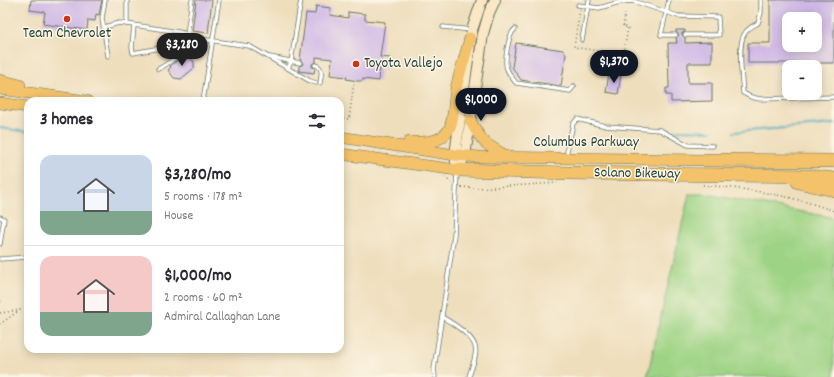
<!DOCTYPE html>
<meta charset="utf-8">
<style>
body{margin:0;font-family:Dekko,sans-serif;background:#f7f7f7;color:#2b2b33;height:100vh;display:flex;flex-direction:column;font-size:15px;white-space:nowrap}
*{box-sizing:border-box;margin:0}
p{font-size:13px;color:#7c7c81}
.icon{flex:none;width:22px;height:22px;fill:none;stroke:currentColor;stroke-width:2;stroke-linecap:round;stroke-linejoin:round}
.map{position:relative;flex:1;overflow:hidden}
.sheet{position:absolute;left:24px;top:97px;width:320px;height:256px;display:flex;flex-direction:column;background:#fff;border-radius:12px;box-shadow:0 2px 10px #0003}
.sheet>*{flex:none}
.tools{position:absolute;left:782px;top:12px;display:grid;gap:8px}
.tools a{display:grid;place-items:center;width:40px;height:40px;border-radius:8px;background:#fff;box-shadow:0 2px 10px #0003;font-size:20px}
.price{position:absolute;translate:-50% -34px;padding:0 9px;border-radius:14px;background:#111827;color:#fff;font-size:13px;line-height:26px;filter:drop-shadow(0 1px 2px #0008)}
.price::after{content:'';position:absolute;left:50%;top:24px;width:12px;height:9px;margin-left:-6px;background:inherit;clip-path:polygon(0 0,100% 0,50% 100%)}
.price.current{background:#222;color:#fff}
ul{padding:0;list-style:none}
li{display:flex;align-items:center;gap:12px;height:100px;padding:0 16px}
li+li{border-top:1px solid #e1e1e2}
li span{display:grid;place-items:center;flex:none;width:112px;height:80px;border-radius:12px;color:#555}
li>.icon{margin-inline-start:auto}
span .icon{width:48px;height:48px;fill:#fffc;stroke-width:1}
li b{font-size:17px}
h2{display:flex;justify-content:space-between;align-items:center;height:48px;padding:0 16px;font-size:17px}
.map>svg:first-child{display:block}
.green{fill:#9dd384;stroke:#5e885c}
.lines{fill:none;stroke-linecap:round;stroke-linejoin:round}
.stream{stroke:#3ea8be;stroke-width:2}
.building{fill:#cfb7e6;fill-rule:evenodd}
.lane-casing{stroke:#677564;stroke-width:5}
.secondary-casing{stroke:#677564;stroke-width:12}
.primary-casing{stroke:#677564;stroke-width:12}
.highway-casing{stroke:#677564;stroke-width:14}
.path{stroke:#677564;stroke-width:1.5;stroke-dasharray:1 3;stroke-linecap:butt}
.lane{stroke:#fff;stroke-width:3.5}
.secondary{stroke:#fae7c3;stroke-width:10}
.primary{stroke:#f3c26a;stroke-width:11}
.highway{stroke:#f3c26a;stroke-width:13}
.poi-dot{fill:#c8321e;stroke:#fcf5e5;stroke-width:1.5}
.labels{text-anchor:middle;dominant-baseline:central;stroke-width:3;stroke-linejoin:round;paint-order:stroke}
.poi-label{font-size:15px;fill:#1f3d34;stroke:#fcf5e5}
.street-label{font-size:15px;fill:#1f3d34;stroke:#fcf5e5}
</style>
<div class="map">
<svg width="834" height="377" viewBox="0 0 834 377">
<rect width="100%" height="100%" fill="#fcf5e5"/>
<filter id="ink" filterUnits="userSpaceOnUse"><feTurbulence type="fractalNoise" baseFrequency=".025" numOctaves="2"/><feDisplacementMap in="SourceGraphic" scale="8" xChannelSelector="R" yChannelSelector="G"/><feConvolveMatrix kernelMatrix="1 2 1 2 8 2 1 2 1" color-interpolation-filters="sRGB"/></filter>
<filter id="wash" filterUnits="userSpaceOnUse"><feTurbulence type="fractalNoise" baseFrequency=".012" numOctaves="4" result="noise"/><feDisplacementMap in="SourceGraphic" scale="16" xChannelSelector="R" yChannelSelector="G"/><feGaussianBlur stdDeviation="0.9" result="paint"/><feColorMatrix in="noise" values="0 0 0 0 0 0 0 0 0 0 0 0 0 0 0 0 0 1.4 0 .05"/><feComposite in="paint" operator="in"/></filter>
<g filter="url(#wash)">
<rect width="100%" height="100%" fill="#eedebc"/>
<!-- green -->
<path class="green" d="M689,194H706L830,217L834,219V377H647Z"/>
<g class="lines">
<!-- stream -->
<g class="stream">
<path d="M0,128L28,132"/>
<path d="M676,130L711,131"/>
<path d="M734,132L834,124"/>
</g>
</g>
<g id="blocks">
<!-- building -->
<g class="building">
<path d="M31,0H102L99,15L96,14L95,21L88,20L87,30L43,24L45,12L30,10Z"/>
<path d="M196,0H212L208,33L192,31Z"/>
<path d="M770,0H834V63H748V43H770ZM789,19H815V45H789Z"/>
<path d="M316,6L331,8L330,15L348,18V12L365,14V20L385,22L380,57L390,58L389,68L380,67L379,81L363,79L362,81H358L346,79L347,77L330,75L332,59L316,57V62L312,64V67L315,68L314,73L299,71V66L302,65L303,63L300,60L306,13L315,14Z"/>
<path d="M676,30H685V32L682,33V35L685,38V43L712,42V63H688V83H712V101L671,102V95H666V88H669L668,43H677L676,38L679,35L676,32Z"/>
<path d="M516,43L563,50L566,54L561,86L521,80L512,67Z"/>
<path d="M187,53L194,62V68L181,79L174,78L168,70L171,67L170,66Z"/>
<path d="M609,73L621,75L618,94L606,92Z"/>
</g>
</g>
</g>
<g filter="url(#ink)">
<use href="#blocks" fill-opacity="0" stroke="#677564" stroke-width="1"/>
<g class="lines">
<!-- lane casing -->
<g class="lane-casing">
<g id="lane">
<path d="M105,0L102,18L108,56"/>
<path d="M669,0L661,35H676"/>
<path d="M761,0V13L758,23C753,26 748,28 745,33C737,43 742,79 743,93L751,97L760,99L834,97"/>
<path d="M578,5L599,8L620,2L633,1L678,16L718,17L719,35H685"/>
<path d="M127,24V0"/>
<path d="M134,25L132,47L133,53L188,43L194,38L249,46L310,81L316,83"/>
<path d="M104,27L119,23L127,24L179,32L187,34L194,38"/>
<path d="M443,27L472,30"/>
<path d="M515,29C508,35 504,61 507,69C509,74 513,79 516,83L570,91L574,86"/>
<path d="M187,34L192,0"/>
<path d="M582,40L589,0"/>
<path d="M270,57L300,63"/>
<path d="M315,65C324,67 321,76 320,83"/>
<path d="M288,68L291,62L301,0"/>
<path d="M158,69C167,65 184,52 188,43"/>
<path d="M203,101L219,0"/>
<path d="M566,156L573,124L577,119L606,126L660,130L688,145L713,146"/>
<path d="M0,217L4,219L0,244"/>
<path d="M0,259L28,257"/>
<path d="M442,317C452,323 471,334 475,346C478,355 471,368 469,377"/>
<path d="M435,377L434,369L454,235L457,172"/>
</g>
</g>
<!-- secondary casing -->
<g class="secondary-casing">
<g id="secondary">
<path d="M456,162L455,155L472,30L482,0"/>
<path d="M457,170L465,156L483,34L489,13L495,0"/>
</g>
</g>
<!-- primary casing -->
<g class="primary-casing">
<g id="primary">
<path d="M0,80L20,85"/>
<path d="M0,89L87,101"/>
<path d="M0,103L28,107"/>
<path d="M470,120C483,144 485,144 508,157"/>
<path d="M340,137L455,155L480,157L706,160"/>
<path d="M409,142C422,142 439,144 448,131C454,123 454,99 456,88C460,71 466,54 470,38"/>
<path d="M340,154L457,170"/>
</g>
</g>
<!-- highway casing -->
<g class="highway-casing">
<g id="highway">
<path d="M706,160L834,161"/>
<path d="M457,170L570,173L808,176L834,179"/>
<path d="M798,182L834,190"/>
</g>
</g>
<!-- path -->
<g class="path">
<path d="M580,10L574,47L605,52L624,53L628,27H623L625,14"/>
<path d="M341,124V118L349,119L354,82"/>
<path d="M445,177L451,183"/>
<path d="M703,185C749,189 790,195 834,211"/>
<path d="M461,187L477,188L557,183"/>
<path d="M0,301L2,302L0,303"/>
<path d="M0,313L20,310L0,324"/>
</g>
<!-- lane -->
<use href="#lane" class="lane"/>
<!-- secondary -->
<use href="#secondary" class="secondary"/>
<!-- primary -->
<use href="#primary" class="primary"/>
<!-- highway -->
<use href="#highway" class="highway"/>
</g>
</g>
<!-- markers -->
<g class="poi-dot">
<circle cx="67" cy="19" r="4"/>
<circle cx="356" cy="64" r="4"/>
</g>
<g class="labels">
<!-- poi labels -->
<g class="poi-label">
<text x="67" y="34">Team Chevrolet</text>
<text x="364" y="64" text-anchor="start">Toyota Vallejo</text>
</g>
<!-- street labels -->
<g class="street-label">
<text x="586" y="143">Columbus Parkway</text>
<text transform="translate(637 174) rotate(1)">Solano Bikeway</text>
</g>
</g>
</svg>
<div class="tools">
<a>+</a>
<a>−</a>
</div>
<b class="price current" style="left:182px;top:67px">$3,280</b>
<b class="price" style="left:614px;top:84px">$1,370</b>
<b class="price" style="left:481px;top:122px">$1,000</b>
<section class="sheet">
<h2>3 homes<svg class="icon" aria-label="filters" viewBox="0 0 24 24"><path d="M4 7h16M4 17h16"/><circle cx="9" cy="7" r="2"/><circle cx="15" cy="17" r="2"/></svg></h2>
<ul>
<li><span style="background:linear-gradient(#c9d6e8 70%,#7fa58c 0)"><svg class="icon" aria-label="home" viewBox="0 0 24 24"><path d="M3 11l9-7 9 7M6 9v11h12V9"/></svg></span><div><b>$3,280/mo</b><p>5 rooms · 178 m²</p><p>House</p></div></li>
<li><span style="background:linear-gradient(#f6c9c9 70%,#7fa58c 0)"><svg class="icon" aria-label="home" viewBox="0 0 24 24"><path d="M3 11l9-7 9 7M6 9v11h12V9"/></svg></span><div><b>$1,000/mo</b><p>2 rooms · 60 m²</p><p>Admiral Callaghan Lane</p></div></li>
</ul>
</section>
</div>
